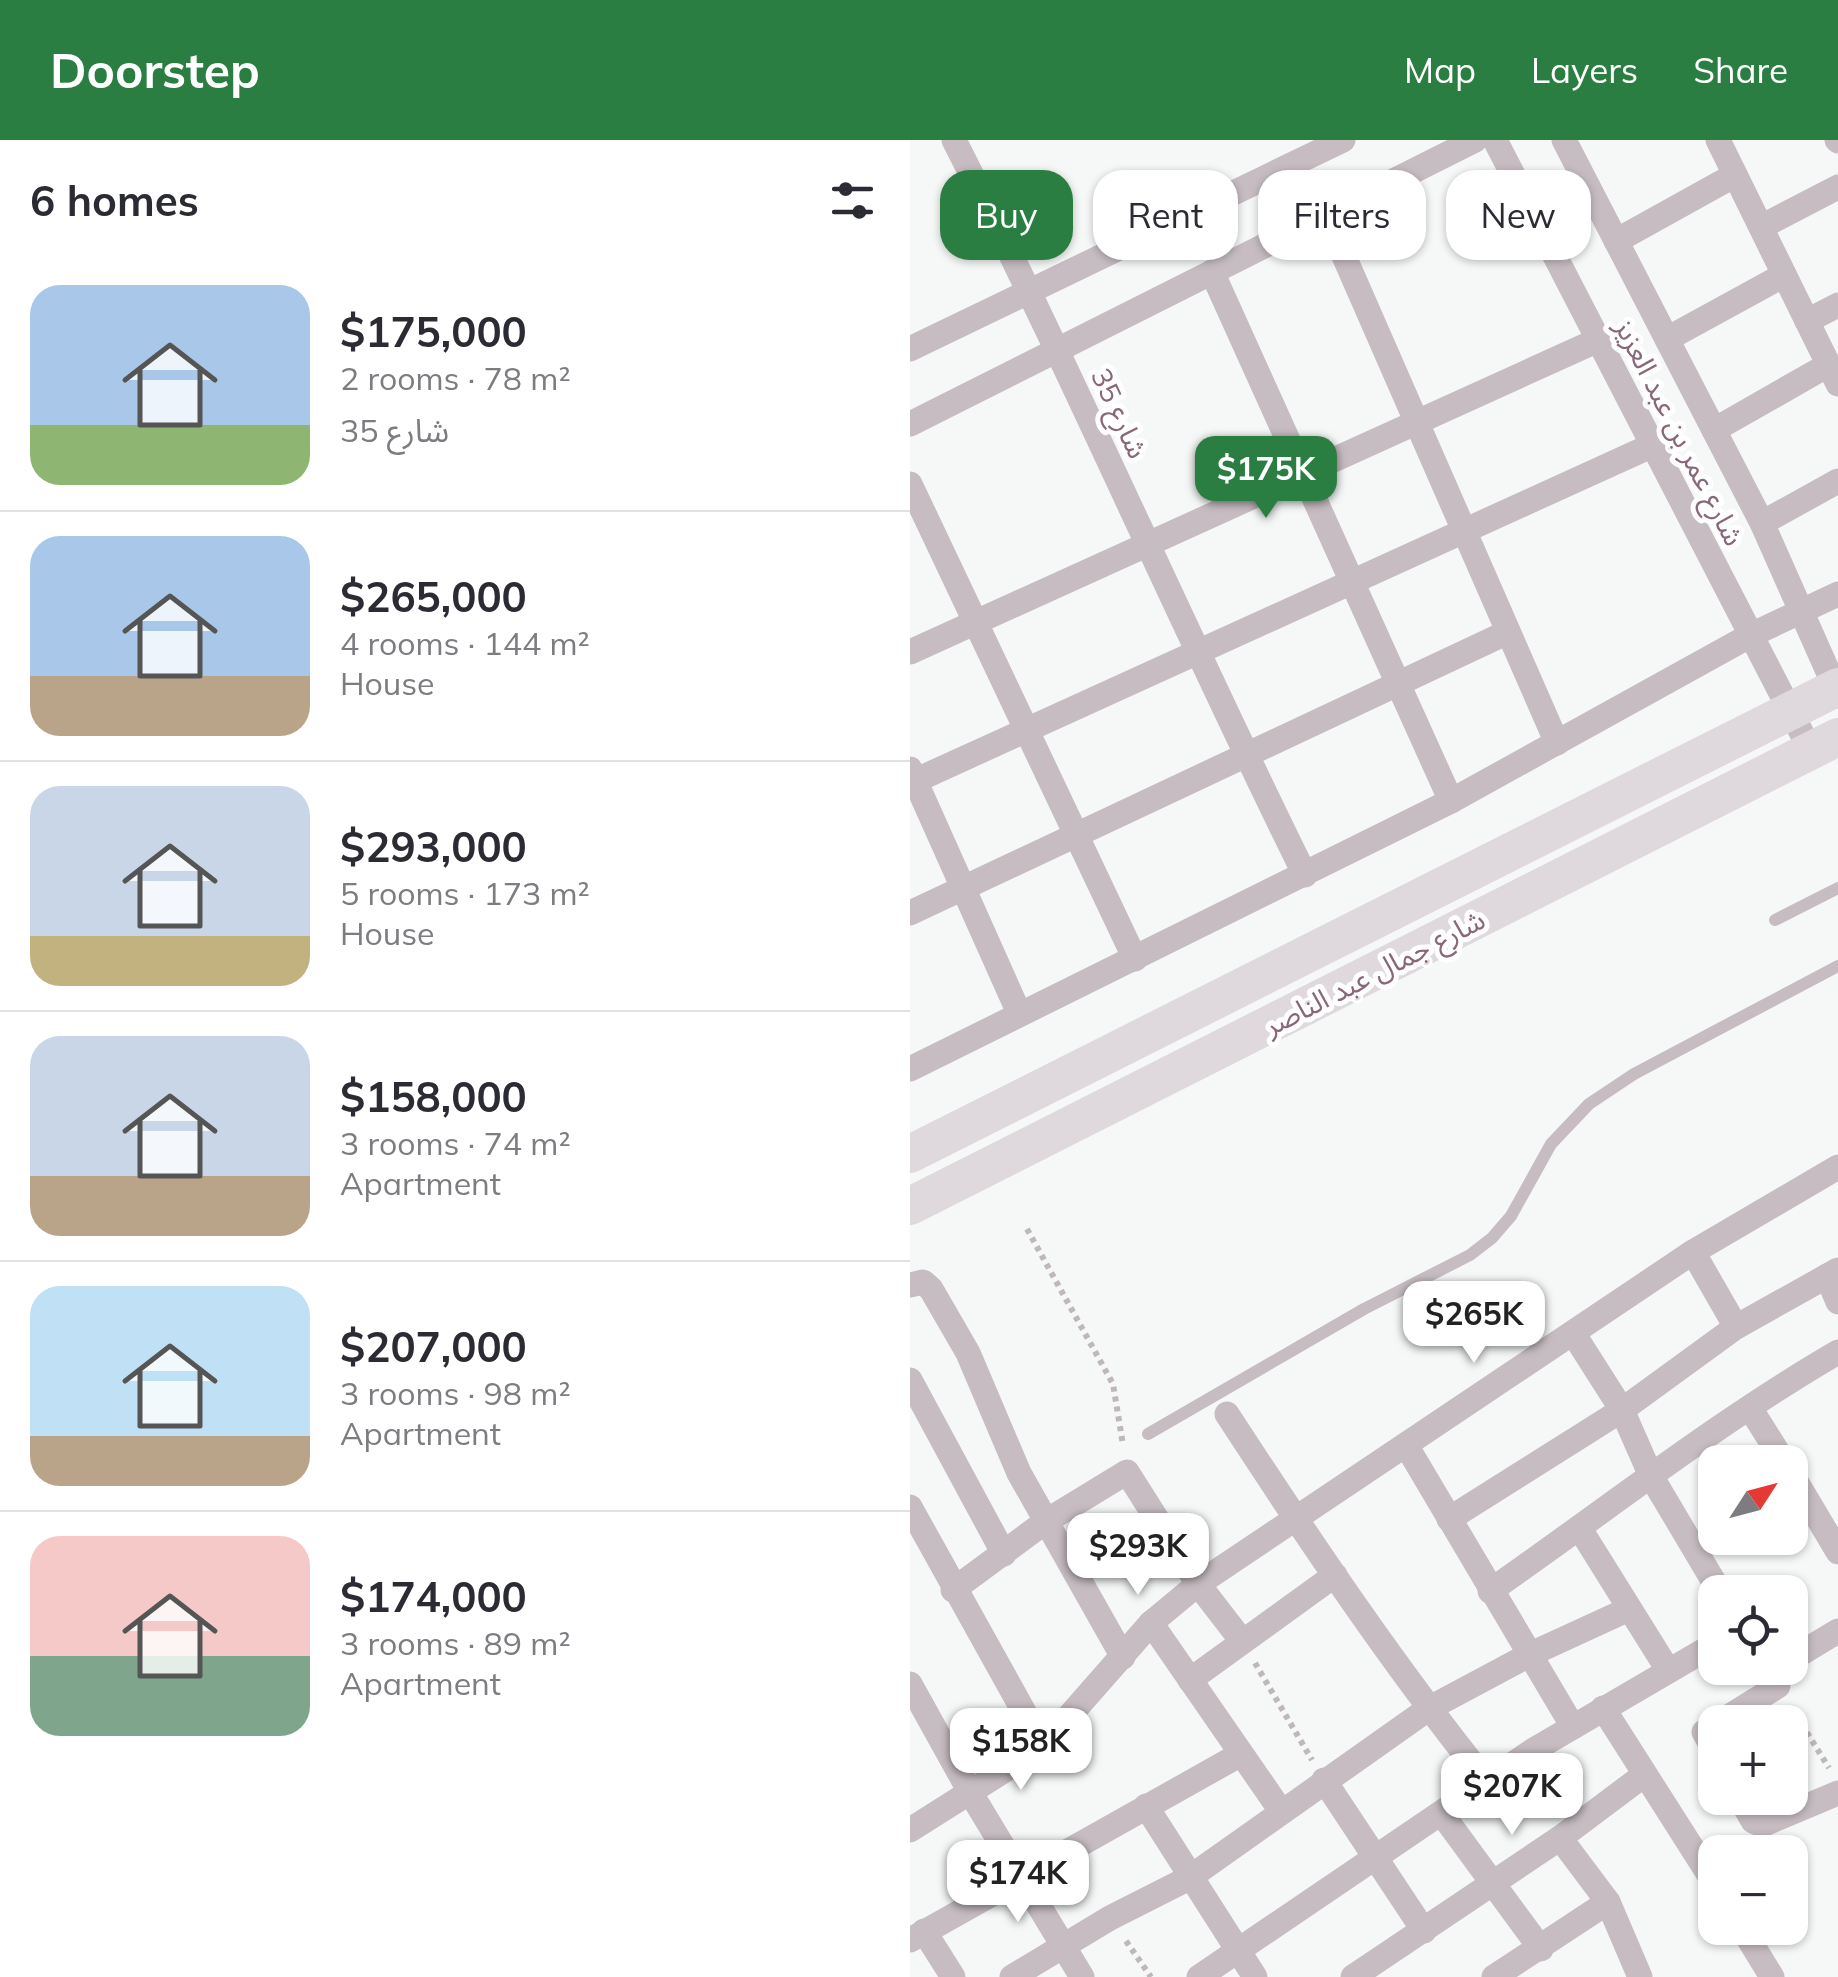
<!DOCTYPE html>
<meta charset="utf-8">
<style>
body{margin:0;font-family:Mulish,"Noto Sans Arabic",sans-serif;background:#f2f2f3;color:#2b2b33;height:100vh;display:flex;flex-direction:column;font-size:38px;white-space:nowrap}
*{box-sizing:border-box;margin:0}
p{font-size:32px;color:#7c7c81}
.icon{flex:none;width:55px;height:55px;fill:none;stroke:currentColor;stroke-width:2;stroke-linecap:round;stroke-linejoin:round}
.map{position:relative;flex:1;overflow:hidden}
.sheet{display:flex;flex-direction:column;background:#fff;width:910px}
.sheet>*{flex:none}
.top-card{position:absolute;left:30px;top:30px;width:748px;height:90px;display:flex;gap:20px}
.needle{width:65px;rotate:54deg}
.controls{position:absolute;left:788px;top:1305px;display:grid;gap:20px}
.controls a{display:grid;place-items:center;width:110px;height:110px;border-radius:20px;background:#fff;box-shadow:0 2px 8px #0004;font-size:50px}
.price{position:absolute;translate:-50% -85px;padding:0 22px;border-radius:20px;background:#fff;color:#222;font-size:32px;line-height:65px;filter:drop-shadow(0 2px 5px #0008)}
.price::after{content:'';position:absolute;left:50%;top:60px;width:30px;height:22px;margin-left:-15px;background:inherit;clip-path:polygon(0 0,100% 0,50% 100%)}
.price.active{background:#2b7e41;color:#fff}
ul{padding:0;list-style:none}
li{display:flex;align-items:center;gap:30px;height:250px;padding:0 30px}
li+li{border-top:2px solid #e1e1e2}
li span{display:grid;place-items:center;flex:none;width:280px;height:200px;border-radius:30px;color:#555}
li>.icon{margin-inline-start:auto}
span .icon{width:120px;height:120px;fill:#fffc;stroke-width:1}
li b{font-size:42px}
h2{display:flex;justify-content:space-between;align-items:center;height:120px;padding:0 30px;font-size:42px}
.chip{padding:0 35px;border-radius:30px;background:#fff;box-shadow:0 2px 8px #0004;font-size:35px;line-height:90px}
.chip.active{background:#2b7e41;color:#fff}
header{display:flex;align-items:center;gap:60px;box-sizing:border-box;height:140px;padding:0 50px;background:#2b7e41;color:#fff}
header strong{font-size:48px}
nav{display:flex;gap:55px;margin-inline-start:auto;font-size:35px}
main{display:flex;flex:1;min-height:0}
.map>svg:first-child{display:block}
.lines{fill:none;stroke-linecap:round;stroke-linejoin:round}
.path{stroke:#beb7bb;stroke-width:6;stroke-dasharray:5 5;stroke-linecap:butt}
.lane{stroke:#c6bcc2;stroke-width:12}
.street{stroke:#c6bcc2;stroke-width:25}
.secondary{stroke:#dfd8dc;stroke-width:38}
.labels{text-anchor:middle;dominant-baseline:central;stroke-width:10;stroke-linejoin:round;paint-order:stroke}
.street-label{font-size:28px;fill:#876779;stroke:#fff}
</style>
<header>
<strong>Doorstep</strong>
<nav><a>Map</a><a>Layers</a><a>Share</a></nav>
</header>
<main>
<section class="sheet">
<h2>6 homes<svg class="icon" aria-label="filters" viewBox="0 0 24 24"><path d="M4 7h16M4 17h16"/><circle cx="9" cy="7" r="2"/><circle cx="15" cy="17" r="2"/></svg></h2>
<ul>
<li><span style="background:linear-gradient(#a9c7e8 70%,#8fb573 0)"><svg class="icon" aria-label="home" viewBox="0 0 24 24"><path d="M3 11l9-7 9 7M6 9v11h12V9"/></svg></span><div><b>$175,000</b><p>2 rooms · 78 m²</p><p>شارع 35</p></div></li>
<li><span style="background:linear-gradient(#a9c7e8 70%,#b9a48a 0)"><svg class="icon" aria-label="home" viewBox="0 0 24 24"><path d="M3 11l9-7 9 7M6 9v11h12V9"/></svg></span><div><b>$265,000</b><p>4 rooms · 144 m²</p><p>House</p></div></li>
<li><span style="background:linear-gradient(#c9d6e8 75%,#c2b280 0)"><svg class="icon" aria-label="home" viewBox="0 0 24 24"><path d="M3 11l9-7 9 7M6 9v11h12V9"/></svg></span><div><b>$293,000</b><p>5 rooms · 173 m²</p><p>House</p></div></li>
<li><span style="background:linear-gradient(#c9d6e8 70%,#b9a48a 0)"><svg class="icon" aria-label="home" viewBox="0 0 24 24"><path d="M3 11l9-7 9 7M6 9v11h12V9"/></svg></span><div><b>$158,000</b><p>3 rooms · 74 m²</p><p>Apartment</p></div></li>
<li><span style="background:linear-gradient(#bfe0f5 75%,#b9a48a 0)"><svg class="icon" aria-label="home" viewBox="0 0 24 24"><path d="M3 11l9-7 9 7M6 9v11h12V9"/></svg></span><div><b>$207,000</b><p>3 rooms · 98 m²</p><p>Apartment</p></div></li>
<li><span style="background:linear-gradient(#f6c9c9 60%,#7fa58c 0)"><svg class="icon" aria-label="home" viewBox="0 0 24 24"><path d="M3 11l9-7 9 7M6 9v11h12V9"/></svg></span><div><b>$174,000</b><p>3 rooms · 89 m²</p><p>Apartment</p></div></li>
</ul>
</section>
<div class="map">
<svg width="928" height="1837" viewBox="0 0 928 1837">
<rect width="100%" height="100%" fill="#f6f8f8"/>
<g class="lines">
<!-- path -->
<g class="path">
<path d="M117,1089L203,1244L213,1305"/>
<path d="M345,1523L402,1620"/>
<path d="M881,1567L919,1628"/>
<path d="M216,1801L241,1837"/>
</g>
<!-- lane -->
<g class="lane">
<path d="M865,780L928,748"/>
<path d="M238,1294L454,1169L560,1115L582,1098L601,1076L641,1004L679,964L724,934L928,826"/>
</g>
<!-- street -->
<g class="street">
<path d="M44,0C167,242 274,491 395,735"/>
<path d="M585,0L901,611"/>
<path d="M654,0L852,383L928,554"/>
<path d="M808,0L928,244"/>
<path d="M927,0L928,1"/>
<path d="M416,75L647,603"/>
<path d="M851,87L928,47"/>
<path d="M706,101L825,35"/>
<path d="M302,132L541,661"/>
<path d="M897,181L928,165"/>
<path d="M757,199L874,135"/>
<path d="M0,209L433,0"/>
<path d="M0,284L565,0"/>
<path d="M804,290L918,225"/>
<path d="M0,344L225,819"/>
<path d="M852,383L928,341"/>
<path d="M0,512L688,200"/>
<path d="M0,629L109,873"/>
<path d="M0,643L743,305"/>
<path d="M0,773L598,492"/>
<path d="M0,929L541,661L841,495L928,454"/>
<path d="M783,1112L826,1187"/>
<path d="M917,1136L928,1162"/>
<path d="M0,1145L13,1142L21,1149L58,1213L109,1333L213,1517"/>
<path d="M663,1193L712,1270L741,1336L810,1452"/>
<path d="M0,1240L94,1414"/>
<path d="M840,1268L874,1322"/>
<path d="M317,1274C399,1400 483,1525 577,1642"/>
<path d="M496,1305L663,1587"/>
<path d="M880,1331L928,1412"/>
<path d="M0,1367L133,1606"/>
<path d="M539,1379L712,1270L826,1187L928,1130"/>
<path d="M670,1389L758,1530"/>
<path d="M43,1450L135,1382L217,1332L288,1444L332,1501"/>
<path d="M580,1451C695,1371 806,1283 928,1212"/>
<path d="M241,1483L371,1671"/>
<path d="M880,1520L928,1491"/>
<path d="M280,1540L425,1435"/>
<path d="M0,1544L60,1652L172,1837"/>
<path d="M693,1568L805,1744"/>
<path d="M810,1582L868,1546L856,1528"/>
<path d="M805,1585L794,1592L805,1612"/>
<path d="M414,1640L514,1791"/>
<path d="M830,1658L843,1681L852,1685L928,1653"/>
<path d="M236,1666L345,1837"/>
<path d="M532,1674L631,1809"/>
<path d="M0,1690L133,1606L241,1483L288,1444L783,1112L928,1027"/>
<path d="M650,1698L698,1762L730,1837"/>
<path d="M832,1788L862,1837"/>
<path d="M14,1791L43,1837"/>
<path d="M0,1800L331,1614"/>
<path d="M102,1837L200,1778L279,1738L518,1569L619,1515L719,1469"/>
<path d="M289,1837L622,1611L805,1504"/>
<path d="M443,1837L650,1698L734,1635"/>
<path d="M584,1837L698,1762"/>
</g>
<!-- secondary -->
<g class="secondary">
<path d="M0,1014L928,547"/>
<path d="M0,1066L928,597"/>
</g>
</g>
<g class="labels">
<!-- street labels -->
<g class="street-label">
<text transform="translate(210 273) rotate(65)">شارع 35</text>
<text transform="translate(770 292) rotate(63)">شارع عمر بن عبد العزيز</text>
<text transform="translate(464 832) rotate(-27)">شارع جمال عبد الناصر</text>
</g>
</g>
</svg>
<div class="controls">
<a><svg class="needle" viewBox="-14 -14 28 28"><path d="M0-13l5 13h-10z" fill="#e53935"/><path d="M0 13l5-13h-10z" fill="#7c7c81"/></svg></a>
<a><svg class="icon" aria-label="locate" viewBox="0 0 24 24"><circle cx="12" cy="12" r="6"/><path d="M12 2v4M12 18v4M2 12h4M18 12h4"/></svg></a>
<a>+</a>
<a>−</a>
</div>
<b class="price active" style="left:356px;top:381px">$175K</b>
<b class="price" style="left:564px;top:1226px">$265K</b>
<b class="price" style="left:228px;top:1458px">$293K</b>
<b class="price" style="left:111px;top:1653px">$158K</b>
<b class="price" style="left:602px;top:1698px">$207K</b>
<b class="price" style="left:108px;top:1785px">$174K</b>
<div class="top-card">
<a class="chip active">Buy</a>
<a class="chip">Rent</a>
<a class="chip">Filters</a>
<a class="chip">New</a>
</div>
</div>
</main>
